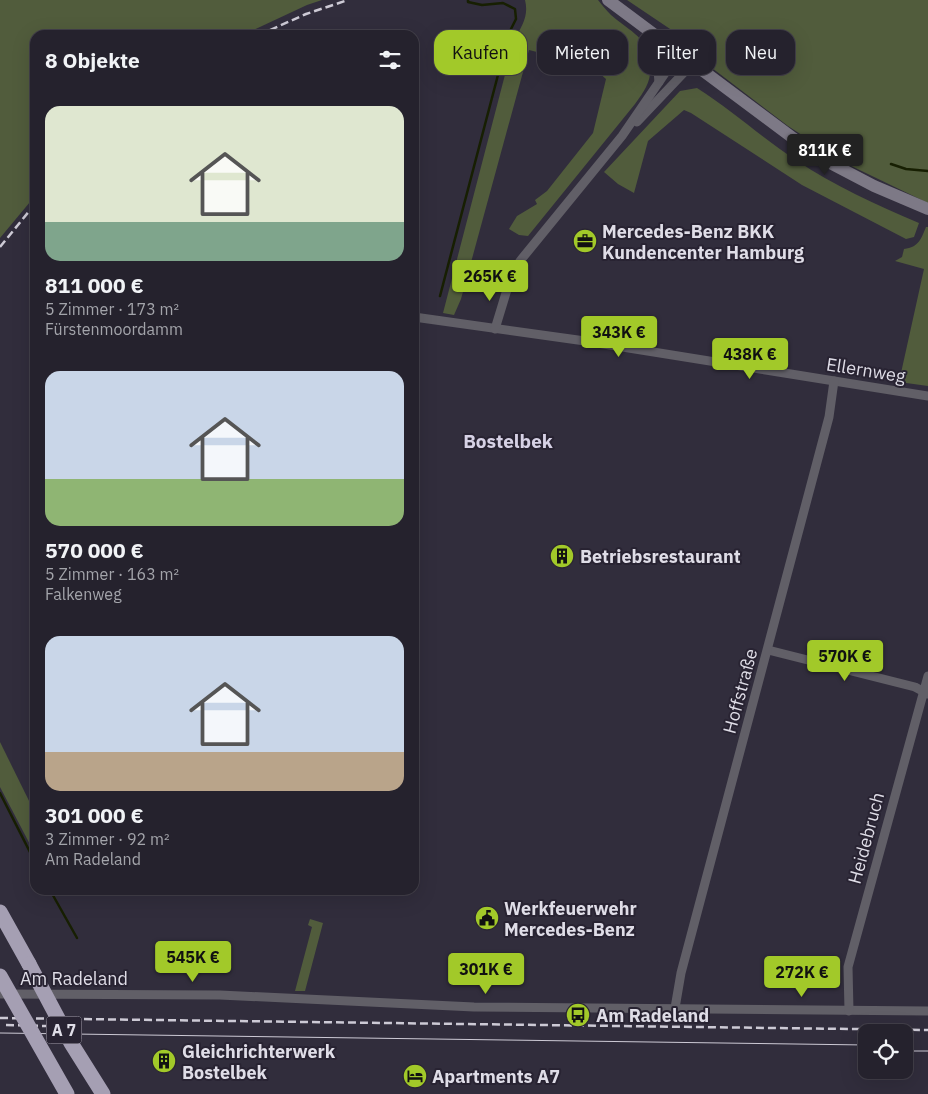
<!DOCTYPE html>
<html lang="de">
<meta charset="utf-8">
<style>
body{margin:0;font-family:"IBM Plex Sans",sans-serif;background:#312f39;color:#f1f3f6;height:100vh;display:flex;flex-direction:column;font-size:19px;white-space:nowrap}
*{box-sizing:border-box;margin:0}
p{font-size:16px;color:#a3a4aa}
.icon{flex:none;width:28px;height:28px;fill:none;stroke:currentColor;stroke-width:2;stroke-linecap:round;stroke-linejoin:round}
.map{position:relative;flex:1;overflow:hidden}
.panel{position:absolute;left:30px;top:30px;width:389px;height:865px;display:flex;flex-direction:column;background:#25222d;border-radius:15px;box-shadow:0 5px 20px #0002,0 0 0 1px #423f49}
.panel>*{flex:none}
.banner{position:absolute;left:434px;top:30px;width:419px;height:45px;display:flex;gap:10px}
.controls{position:absolute;left:858px;top:1024px;display:grid;gap:10px}
.controls a{display:grid;place-items:center;width:55px;height:55px;border-radius:10px;background:#25222d;box-shadow:0 5px 20px #0002,0 0 0 1px #423f49;font-size:25px}
.price{position:absolute;translate:-50% -42px;padding:0 11px;border-radius:5px;background:#a2c929;color:#111;font-size:16px;line-height:32px;filter:drop-shadow(0 1px 2px #0008)}
.price::after{content:'';position:absolute;left:50%;top:30px;width:15px;height:11px;margin-left:-8px;background:inherit;clip-path:polygon(0 0,100% 0,50% 100%)}
.price.current{background:#222;color:#fff}
ul{padding:0;list-style:none}
li{display:grid;align-content:center;gap:10px;height:265px;padding:0 15px}
li span{display:grid;place-items:center;height:155px;border-radius:15px;color:#555}
li>.icon{margin-inline-start:auto}
span .icon{width:90px;height:90px;fill:#fffc;stroke-width:1}
li b{font-size:21px}
h2{display:flex;justify-content:space-between;align-items:center;height:60px;padding:0 15px;font-size:21px}
.tag{padding:0 18px;border-radius:15px;background:#25222d;box-shadow:0 5px 20px #0002,0 0 0 1px #423f49;font-size:18px;line-height:45px}
.tag.current{background:#a2c929;color:#111}
.map>svg:first-child{display:block}
.green{fill:#515c3c}
.lines{fill:none;stroke-linecap:round;stroke-linejoin:round}
.stream{stroke:#171f02;stroke-width:2.5}
.street{stroke:#615f67;stroke-width:9}
.secondary{stroke:#7d7986;stroke-width:12}
.highway{stroke:#a59fb3;stroke-width:15}
.tram{stroke:#cdcad5;stroke-width:1}
.rail{stroke:#cdcad5;stroke-width:2.5;stroke-dasharray:8 4;stroke-linecap:butt}
.highway-bridge{stroke:#a59fb3;stroke-width:15}
.labels{text-anchor:middle;dominant-baseline:central;stroke-width:4;stroke-linejoin:round;paint-order:stroke}
.shield{fill:#282332;stroke:#a8a5b1;stroke-width:1}
.shield-label{font-size:16px;font-weight:bold;fill:#dfdde7}
.poi-label{font-size:18px;font-weight:bold;fill:#dfdde7;stroke:#282332;text-anchor:start}
.street-label{font-size:18px;fill:#dfdde7;stroke:#282332}
.neighbourhood-label{font-size:19px;font-weight:bold;fill:#d6d1e5;stroke:#282332}
</style>
<div class="map">
<svg width="928" height="1094" viewBox="0 0 928 1094">
<rect width="100%" height="100%" fill="#312d3c"/>
<!-- green -->
<g class="green">
<path d="M0,0H322L307,5L243,35H35V196L0,238Z"/>
<path d="M525,0H598C602,5 606,10 611,15C627,29 644,36 652,57L649,58C653,79 647,87 635,104L528,236L519,235L509,229L517,216L537,204L535,200L547,191L593,133L606,79L550,30L540,40L537,52L529,50L461,299L454,315L443,313L514,40C522,26 529,16 525,0Z"/>
<path d="M627,0H928V203L843,162L788,126L678,42L682,37Z"/>
<path d="M697,88C732,110 762,138 796,160C834,186 877,205 919,223L914,237L906,239L802,185L691,113L684,110L648,141L634,193L618,184L604,172L680,91Z"/>
<path d="M926,227H928V386L899,382L924,269L895,261L902,257L904,249C919,247 921,239 926,227Z"/>
<path d="M0,742L35,813V854L0,787Z"/>
<path d="M310,919L323,923L305,991H295L312,927L308,925Z"/>
</g>
<g class="lines">
<!-- stream -->
<g class="stream">
<path d="M891,164L906,169L928,171"/>
<path d="M440,296L509,33L516,19L515,9L503,3L482,5L468,2V0"/>
<path d="M0,793L35,862"/>
<path d="M50,890L77,938"/>
</g>
<!-- street -->
<g class="street">
<path d="M651,31L657,60L659,82"/>
<path d="M637,122L693,63"/>
<path d="M414,317L585,341L928,396"/>
<path d="M495,329L509,283L520,261L622,136L670,66L681,61L690,62"/>
<path d="M768,650L915,687L928,694"/>
<path d="M0,994L220,995L474,1007L928,1011"/>
<path d="M675,1008L681,973L829,417L834,381"/>
<path d="M849,1011L848,967L928,676"/>
</g>
<!-- secondary -->
<path class="secondary" d="M608,0L793,138L832,164L874,186L928,209"/>
<!-- highway -->
<path class="highway" d="M0,912L29,964"/>
<!-- tram -->
<g class="tram">
<path d="M0,1033L866,1045"/>
<path d="M904,1051H928"/>
</g>
<!-- rail -->
<g class="rail">
<path d="M259,35L306,14L348,0"/>
<path d="M0,247L35,204"/>
<path d="M0,1018L928,1030"/>
<path d="M6,1025L46,1026"/>
</g>
<!-- highway-bridge -->
<g class="highway-bridge">
<path d="M29,964L71,1043L103,1094"/>
<path d="M0,976L67,1094"/>
</g>
</g>
<!-- icons -->
<defs>
<g id="office-disc" transform="scale(1.25)"><circle r="9.5" fill="#a2c929" stroke="#282332"/><path d="M-6-3h4V-5.5h4V-3h4V5H-6ZM-1-4.5V-3h2v-1.5ZM-6 0V1H6V0Z" fill="#111"/></g>
<g id="building-disc" transform="scale(1.25)"><circle r="9.5" fill="#a2c929" stroke="#282332"/><path d="M-4-6H4V6H1V3H-1V6H-4ZM-2.5-4.3h1.7v1.8h-1.7ZM.8-4.3h1.7v1.8H.8ZM-2.5-1h1.7V.8h-1.7ZM.8-1h1.7V.8H.8Z" fill="#111"/></g>
<g id="civic-disc" transform="scale(1.25)"><circle r="9.5" fill="#a2c929" stroke="#282332"/><path d="M-.6-6.5H3V-4.5H.6V-3L4-1V1h2V6H-6V1h2V-1L-.6-3ZM-1.2 2.5V6h2.4V2.5Z" fill="#111"/></g>
<g id="bus-disc" transform="scale(1.25)"><circle r="9.5" fill="#a2c929" stroke="#282332"/><path d="M-5-6H5V4H4V6H2V4H-2V6H-4V4H-5ZM-3.5-4V0h7V-4ZM-3.5 1.2v1.5H-2V1.2ZM2 1.2v1.5H3.5V1.2Z" fill="#111"/></g>
<g id="hotel-disc" transform="scale(1.25)"><circle r="9.5" fill="#a2c929" stroke="#282332"/><path d="M-6-4.5h1.5V1H6V5H4.5V3h-9V5H-6ZM-4 0a1.8 1.8 0 1 1 3.6 0ZM.5 0V-2.5h3Q6-2.5 6 0Z" fill="#111"/></g>
</defs>
<g fill-rule="evenodd">
<use href="#office-disc" x="585" y="241"/>
<use href="#building-disc" x="562" y="556"/>
<use href="#civic-disc" x="487" y="918"/>
<use href="#bus-disc" x="578" y="1015"/>
<use href="#building-disc" x="164" y="1061"/>
<use href="#hotel-disc" x="415" y="1076"/>
</g>
<g class="labels">
<!-- shield labels -->
<rect class="shield" x="46.5" y="1016.5" width="35" height="27" rx="4"/>
<g class="shield-label">
<text x="64" y="1030">A 7</text>
</g>
<!-- poi labels -->
<g class="poi-label">
<text x="602" y="231">Mercedes-Benz BKK<tspan x="602" dy="21">Kundencenter Hamburg</tspan></text>
<text x="580" y="556">Betriebsrestaurant</text>
<text x="504" y="908">Werkfeuerwehr<tspan x="504" dy="21">Mercedes-Benz</tspan></text>
<text x="596" y="1015">Am Radeland</text>
<text x="182" y="1051">Gleichrichterwerk<tspan x="182" dy="21">Bostelbek</tspan></text>
<text x="432" y="1076">Apartments A7</text>
</g>
<!-- street labels -->
<g class="street-label">
<text transform="translate(866 370) rotate(9)">Ellernweg</text>
<text transform="translate(740 691) rotate(-75)">Hoffstraße</text>
<text transform="translate(866 838) rotate(-75)">Heidebruch</text>
<text x="74" y="978">Am Radeland</text>
</g>
<!-- neighbourhood labels -->
<g class="neighbourhood-label">
<text x="508" y="441">Bostelbek</text>
</g>
</g>
</svg>
<div class="controls">
<a><svg class="icon" aria-label="locate" viewBox="0 0 24 24"><circle cx="12" cy="12" r="6"/><path d="M12 2v4M12 18v4M2 12h4M18 12h4"/></svg></a>
</div>
<b class="price current" style="left:825px;top:176px">811K €</b>
<b class="price" style="left:490px;top:302px">265K €</b>
<b class="price" style="left:619px;top:358px">343K €</b>
<b class="price" style="left:750px;top:380px">438K €</b>
<b class="price" style="left:845px;top:682px">570K €</b>
<b class="price" style="left:193px;top:983px">545K €</b>
<b class="price" style="left:486px;top:995px">301K €</b>
<b class="price" style="left:802px;top:998px">272K €</b>
<div class="banner">
<a class="tag current">Kaufen</a>
<a class="tag">Mieten</a>
<a class="tag">Filter</a>
<a class="tag">Neu</a>
</div>
<section class="panel">
<h2>8 Objekte<svg class="icon" aria-label="filters" viewBox="0 0 24 24"><path d="M4 7h16M4 17h16"/><circle cx="9" cy="7" r="2"/><circle cx="15" cy="17" r="2"/></svg></h2>
<ul>
<li><span style="background:linear-gradient(#dfe7d0 75%,#7fa58c 0)"><svg class="icon" aria-label="home" viewBox="0 0 24 24"><path d="M3 11l9-7 9 7M6 9v11h12V9"/></svg></span><div><b>811 000 €</b><p>5 Zimmer · 173 m²</p><p>Fürstenmoordamm</p></div></li>
<li><span style="background:linear-gradient(#c9d6e8 70%,#8fb573 0)"><svg class="icon" aria-label="home" viewBox="0 0 24 24"><path d="M3 11l9-7 9 7M6 9v11h12V9"/></svg></span><div><b>570 000 €</b><p>5 Zimmer · 163 m²</p><p>Falkenweg</p></div></li>
<li><span style="background:linear-gradient(#c9d6e8 75%,#b9a48a 0)"><svg class="icon" aria-label="home" viewBox="0 0 24 24"><path d="M3 11l9-7 9 7M6 9v11h12V9"/></svg></span><div><b>301 000 €</b><p>3 Zimmer · 92 m²</p><p>Am Radeland</p></div></li>
</ul>
</section>
</div>
